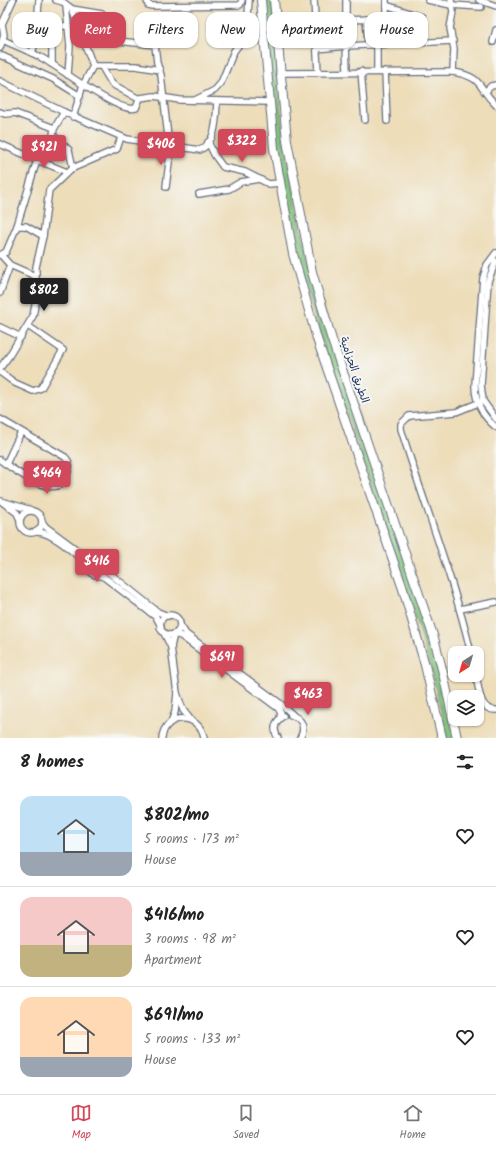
<!DOCTYPE html>
<meta charset="utf-8">
<style>
body{margin:0;font-family:Kalam,"Playpen Sans Arabic",sans-serif;background:#f2f2f2;color:#222;height:100vh;display:flex;flex-direction:column;font-size:15px;white-space:nowrap}
*{box-sizing:border-box;margin:0}
p{font-size:13px;color:#767676}
.icon{flex:none;width:22px;height:22px;fill:none;stroke:currentColor;stroke-width:2;stroke-linecap:round;stroke-linejoin:round}
.map{position:relative;height:738px;overflow:hidden}
.sheet{display:flex;flex-direction:column;background:#fff;flex:1}
.sheet>*{flex:none}
.top-card{position:absolute;left:12px;top:12px;width:472px;height:36px;display:flex;gap:8px}
.needle{width:26px;rotate:217deg}
.fabs{position:absolute;left:448px;top:646px;display:grid;gap:8px}
.fabs a{display:grid;place-items:center;width:36px;height:36px;border-radius:8px;background:#fff;box-shadow:0 1px 3px #0004;font-size:20px}
.price{position:absolute;translate:-50% -34px;padding:0 9px;border-radius:4px;background:#d1495b;color:#fff;font-size:13px;line-height:26px;filter:drop-shadow(0 1px 2px #0008)}
.price::after{content:'';position:absolute;left:50%;top:24px;width:12px;height:9px;margin-left:-6px;background:inherit;clip-path:polygon(0 0,100% 0,50% 100%)}
.price.active{background:#222;color:#fff}
ul{padding:0;list-style:none}
li{display:flex;align-items:center;gap:12px;height:100px;padding:0 20px}
li+li{border-top:1px solid #e0e0e0}
li span{display:grid;place-items:center;flex:none;width:112px;height:80px;border-radius:12px;color:#555}
li>.icon{margin-inline-start:auto}
span .icon{width:48px;height:48px;fill:#fffc;stroke-width:1}
li b{font-size:17px}
h2{display:flex;justify-content:space-between;align-items:center;height:48px;padding:0 20px;font-size:17px}
.pill{padding:0 14px;border-radius:12px;background:#fff;box-shadow:0 1px 3px #0004;font-size:14px;line-height:36px}
.pill.active{background:#d1495b;color:#fff}
.tab-bar{display:flex;justify-content:space-around;align-items:center;height:56px;border-top:1px solid #e0e0e0;background:#fff;font-size:11px;color:#767676}
.tab-bar a{display:grid;justify-items:center;gap:2px}
.tab-bar .active{color:#d1495b}
.map>svg:first-child{display:block}
.green{fill:#85c57d;stroke:#507a6e}
.lines{fill:none;stroke-linecap:round;stroke-linejoin:round}
.minor-casing{stroke:#646c7e;stroke-width:8}
.highway-casing{stroke:#646c7e;stroke-width:10}
.minor{stroke:#fff;stroke-width:5.5}
.highway{stroke:#fff;stroke-width:8}
.labels{text-anchor:middle;dominant-baseline:central;stroke-width:4;stroke-linejoin:round;paint-order:stroke}
.street-label{font-size:11px;fill:#1b2f5e;stroke:#f6f6f2}
</style>
<div class="map">
<svg width="496" height="738" viewBox="0 0 496 738">
<rect width="100%" height="100%" fill="#f6f6f2"/>
<filter id="ink" filterUnits="userSpaceOnUse"><feTurbulence type="fractalNoise" baseFrequency=".025" numOctaves="2"/><feDisplacementMap in="SourceGraphic" scale="8" xChannelSelector="R" yChannelSelector="G"/><feConvolveMatrix kernelMatrix="1 2 1 2 8 2 1 2 1" color-interpolation-filters="sRGB"/></filter>
<filter id="wash" filterUnits="userSpaceOnUse"><feTurbulence type="fractalNoise" baseFrequency=".012" numOctaves="4" result="noise"/><feDisplacementMap in="SourceGraphic" scale="16" xChannelSelector="R" yChannelSelector="G"/><feGaussianBlur stdDeviation="0.9" result="paint"/><feColorMatrix in="noise" values="0 0 0 0 0 0 0 0 0 0 0 0 0 0 0 0 0 1.4 0 .05"/><feComposite in="paint" operator="in"/></filter>
<g filter="url(#wash)">
<rect width="100%" height="100%" fill="#edddb9"/>
<!-- green -->
<path class="green" d="M264,0H272L283,136L308,261L409,568L440,670L454,738H447L431,668L407,589L328,360L300,269L276,150Z"/>
</g>
<g filter="url(#ink)">
<g class="lines">
<!-- minor casing -->
<g class="minor-casing">
<g id="minor">
<path d="M56,0L63,2L72,9L102,14L118,41L155,45L157,63L161,75L169,146"/>
<path d="M147,0L148,5L152,6L240,5L242,0"/>
<path d="M314,0L318,72"/>
<path d="M428,0L451,5L481,7"/>
<path d="M451,0L453,12L450,28L454,49L453,72C484,77 477,87 496,105"/>
<path d="M479,0L496,6"/>
<path d="M386,5L422,17"/>
<path d="M66,6L70,46L68,75"/>
<path d="M72,9L93,66L83,85L73,117"/>
<path d="M38,16L44,17L48,24L52,26"/>
<path d="M366,19L368,45"/>
<path d="M285,21L386,19V0"/>
<path d="M3,40C16,46 29,51 42,58C59,67 119,114 136,108L140,98L154,96L180,100L268,102"/>
<path d="M493,42L496,30"/>
<path d="M377,45V71"/>
<path d="M0,48L4,35L2,24L13,0"/>
<path d="M317,49L346,46V0"/>
<path d="M32,53L36,40L39,0"/>
<path d="M0,55L53,79L80,96"/>
<path d="M52,64V26H67"/>
<path d="M93,66H136L160,70"/>
<path d="M102,67L112,84L139,99"/>
<path d="M347,71L346,46L453,41"/>
<path d="M361,71L365,120"/>
<path d="M385,71L387,121"/>
<path d="M279,73L453,72"/>
<path d="M0,81L64,112L127,139L200,150C217,142 216,118 217,102"/>
<path d="M486,91L491,86L496,85"/>
<path d="M195,100L215,90L221,83L234,51L247,34L249,0"/>
<path d="M0,112L5,114L15,113L54,128"/>
<path d="M64,112L54,129L53,135L69,150L73,168"/>
<path d="M208,142L215,156L223,167L245,172L269,184L279,183"/>
<path d="M0,144L37,160L17,226"/>
<path d="M37,160L67,172"/>
<path d="M166,187L171,146"/>
<path d="M199,194L229,189L241,182L259,179"/>
<path d="M496,253L487,265L483,278L475,385C475,402 483,417 496,427"/>
<path d="M0,255L6,252L17,226H26L43,236"/>
<path d="M1,255L10,265L35,276"/>
<path d="M496,261L488,281L481,385L483,401L496,419"/>
<path d="M0,293L10,265"/>
<path d="M0,327L21,337"/>
<path d="M0,368L9,356L33,316L36,300V267L43,236L49,190L71,169L117,149L121,137"/>
<path d="M0,372L15,383L33,391L41,388L63,350L28,326"/>
<path d="M0,419L65,457C71,463 70,467 67,474C65,477 64,482 61,484C48,495 11,468 0,460"/>
<path d="M6,464L21,432"/>
<circle cx="31" cy="522" r="11"/>
<path d="M20,520L17,513L1,501L31,510"/>
<path d="M42,522L46,527L88,558L94,560"/>
<path d="M36,532C51,531 74,553 86,563L89,567"/>
<circle cx="97" cy="567" r="8"/>
<path d="M104,568L108,572L158,612L168,616"/>
<path d="M97,575L104,577L156,617L161,626"/>
<path d="M460,609L496,602"/>
<circle cx="170" cy="625" r="10"/>
<path d="M180,625L186,634L281,704L293,715"/>
<path d="M164,633L171,647L174,634"/>
<path d="M174,634L181,636L278,708L281,713L280,718"/>
<path d="M171,647L177,693"/>
<path d="M471,653C453,577 424,504 401,429V424L409,416L456,412L483,401"/>
<path d="M476,675C479,688 479,711 496,710"/>
<path d="M291,715C302,718 306,728 300,738"/>
<path d="M171,722L175,712L177,693L183,710L190,719"/>
<path d="M162,738C165,712 200,713 204,738"/>
<path d="M278,738C273,730 274,722 283,716"/>
</g>
</g>
<!-- highway casing -->
<g class="highway-casing">
<g id="highway">
<path d="M261,0L274,148L293,254L317,339L403,589L425,665L442,738"/>
<path d="M274,0L287,141L312,272L332,340L434,638L443,673L457,738"/>
</g>
</g>
<!-- minor -->
<use href="#minor" class="minor"/>
<!-- highway -->
<use href="#highway" class="highway"/>
</g>
</g>
<g class="labels">
<!-- street labels -->
<g class="street-label">
<text transform="translate(354 370) rotate(71)">الطريق الحزامية</text>
</g>
</g>
</svg>
<div class="fabs">
<a><svg class="needle" viewBox="-14 -14 28 28"><path d="M0-13l5 13h-10z" fill="#e53935"/><path d="M0 13l5-13h-10z" fill="#767676"/></svg></a>
<a><svg class="icon" aria-label="layers" viewBox="0 0 24 24"><path d="M12 4l9 5-9 5-9-5zM3 14l9 5 9-5"/></svg></a>
</div>
<b class="price" style="left:242px;top:163px">$322</b>
<b class="price" style="left:161px;top:166px">$406</b>
<b class="price" style="left:44px;top:169px">$921</b>
<b class="price active" style="left:44px;top:312px">$802</b>
<b class="price" style="left:47px;top:495px">$464</b>
<b class="price" style="left:97px;top:583px">$416</b>
<b class="price" style="left:222px;top:679px">$691</b>
<b class="price" style="left:308px;top:716px">$463</b>
<div class="top-card">
<a class="pill">Buy</a>
<a class="pill active">Rent</a>
<a class="pill">Filters</a>
<a class="pill">New</a>
<a class="pill">Apartment</a>
<a class="pill">House</a>
</div>
</div>
<section class="sheet">
<h2>8 homes<svg class="icon" aria-label="filters" viewBox="0 0 24 24"><path d="M4 7h16M4 17h16"/><circle cx="9" cy="7" r="2"/><circle cx="15" cy="17" r="2"/></svg></h2>
<ul>
<li><span style="background:linear-gradient(#bfe0f5 70%,#9aa5b1 0)"><svg class="icon" aria-label="home" viewBox="0 0 24 24"><path d="M3 11l9-7 9 7M6 9v11h12V9"/></svg></span><div><b>$802/mo</b><p>5 rooms · 173 m²</p><p>House</p></div><svg class="icon" aria-label="heart" viewBox="0 0 24 24"><path d="M12 20l-8-8c-3-5 5-10 8-4 3-6 11-1 8 4z"/></svg></li>
<li><span style="background:linear-gradient(#f6c9c9 60%,#c2b280 0)"><svg class="icon" aria-label="home" viewBox="0 0 24 24"><path d="M3 11l9-7 9 7M6 9v11h12V9"/></svg></span><div><b>$416/mo</b><p>3 rooms · 98 m²</p><p>Apartment</p></div><svg class="icon" aria-label="heart" viewBox="0 0 24 24"><path d="M12 20l-8-8c-3-5 5-10 8-4 3-6 11-1 8 4z"/></svg></li>
<li><span style="background:linear-gradient(#ffd9b3 75%,#9aa5b1 0)"><svg class="icon" aria-label="home" viewBox="0 0 24 24"><path d="M3 11l9-7 9 7M6 9v11h12V9"/></svg></span><div><b>$691/mo</b><p>5 rooms · 133 m²</p><p>House</p></div><svg class="icon" aria-label="heart" viewBox="0 0 24 24"><path d="M12 20l-8-8c-3-5 5-10 8-4 3-6 11-1 8 4z"/></svg></li>
</ul>
</section>
<nav class="tab-bar">
<a class="active"><svg class="icon" aria-label="map" viewBox="0 0 24 24"><path d="M3 6l6-2 6 2 6-2v14l-6 2-6-2-6 2zM9 4v14M15 6v14"/></svg>Map</a>
<a><svg class="icon" aria-label="saved" viewBox="0 0 24 24"><path d="M7 4h10v16l-5-4-5 4z"/></svg>Saved</a>
<a><svg class="icon" aria-label="home" viewBox="0 0 24 24"><path d="M3 11l9-7 9 7M6 9v11h12V9"/></svg>Home</a>
</nav>
